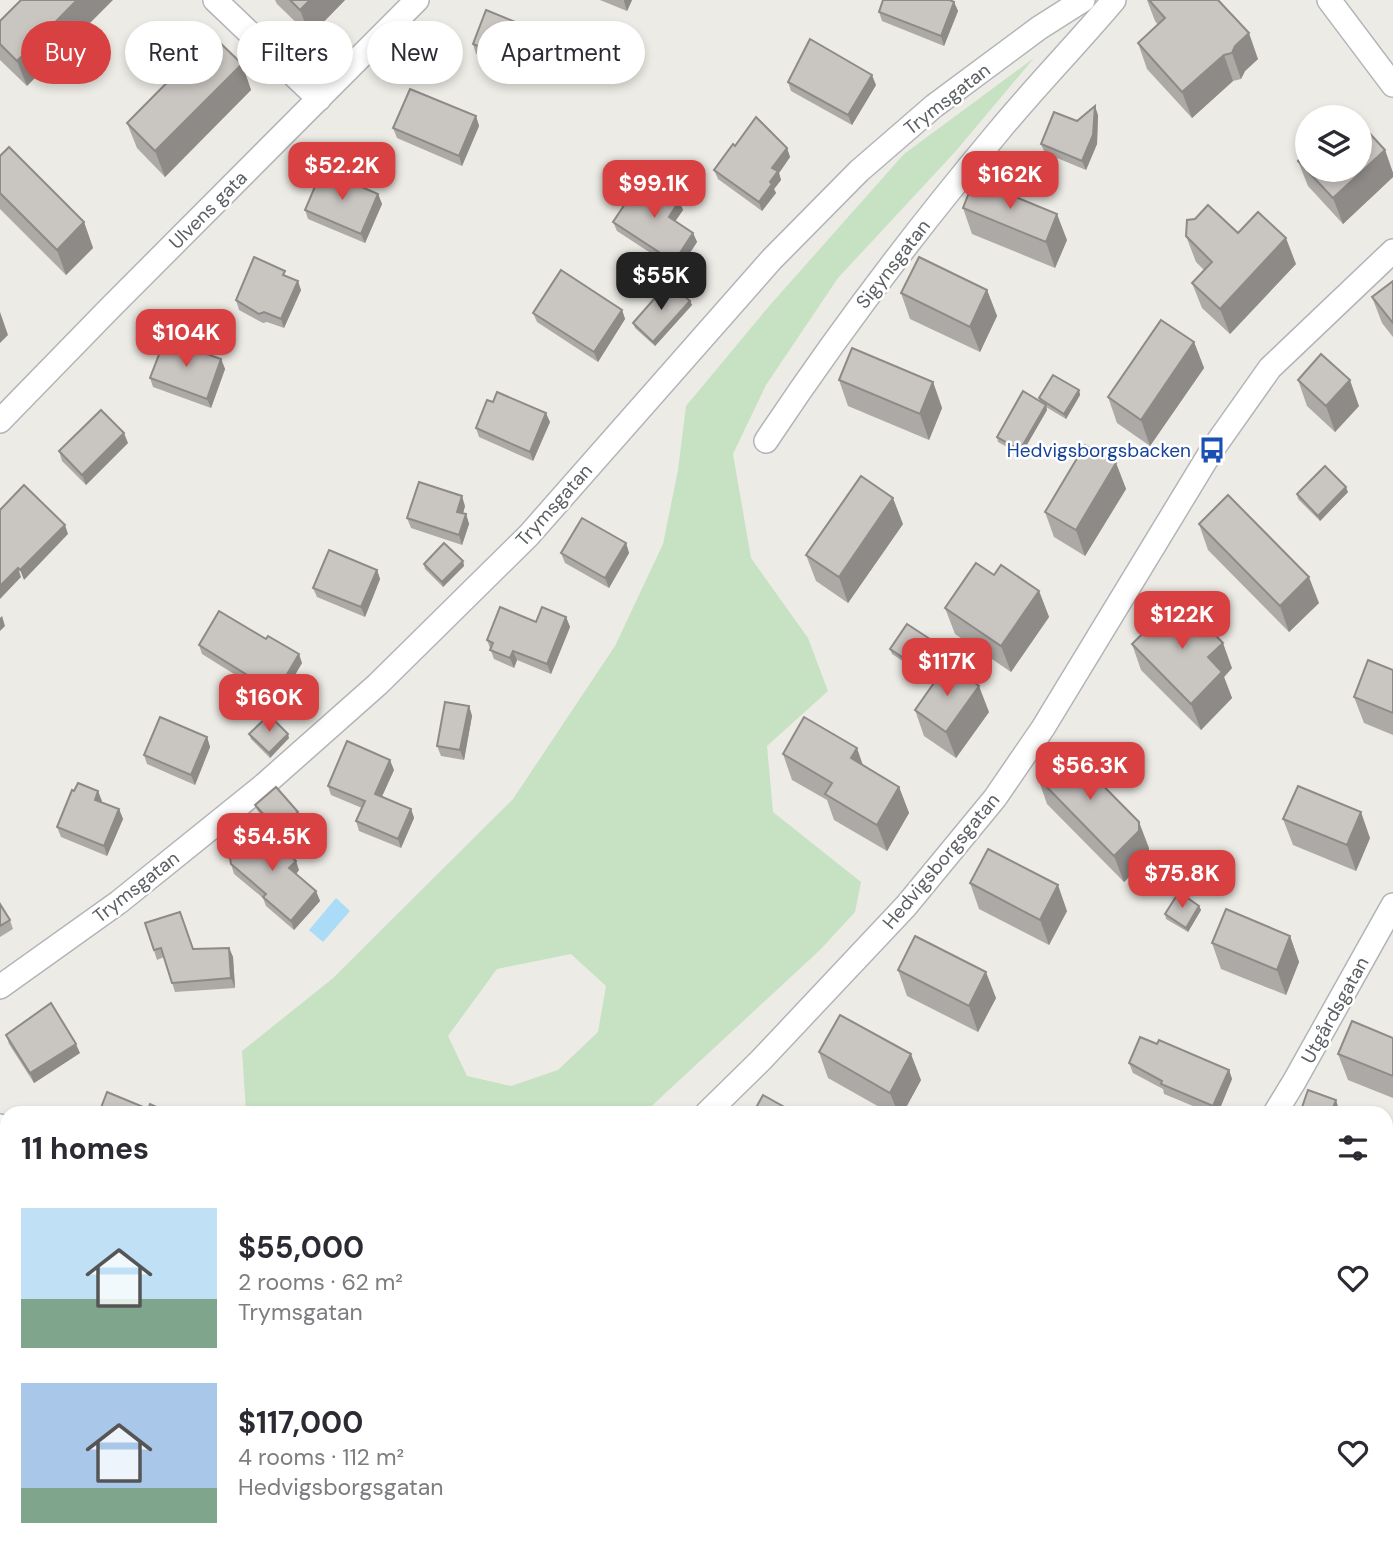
<!DOCTYPE html>
<meta charset="utf-8">
<style>
body{margin:0;font-family:"DM Sans",sans-serif;background:#f7f7f7;color:#2b2b33;height:100vh;display:flex;flex-direction:column;font-size:26px;white-space:nowrap}
*{box-sizing:border-box;margin:0}
p{font-size:23px;color:#7c7c81}
.icon{flex:none;width:38px;height:38px;fill:none;stroke:currentColor;stroke-width:2;stroke-linecap:round;stroke-linejoin:round}
.map{position:relative;flex:1;overflow:hidden}
.side{position:absolute;left:0px;top:1106px;width:1393px;height:450px;display:flex;flex-direction:column;background:#fff;border-radius:21px 21px 0 0;box-shadow:0 4px 10px #0003}
.side>*{flex:none}
.top-card{position:absolute;left:21px;top:21px;width:700px;height:63px;display:flex;gap:14px}
.controls{position:absolute;left:1295px;top:105px;display:grid;gap:14px}
.controls a{display:grid;place-items:center;width:77px;height:77px;border-radius:50%;background:#fff;box-shadow:0 4px 10px #0003;font-size:35px}
.price{position:absolute;translate:-50% -60px;padding:0 16px;border-radius:14px;background:#d84041;color:#fff;font-size:23px;line-height:46px;filter:drop-shadow(0 2px 4px #0008)}
.price::after{content:'';position:absolute;left:50%;top:42px;width:21px;height:16px;margin-left:-10px;background:inherit;clip-path:polygon(0 0,100% 0,50% 100%)}
.price.on{background:#222;color:#fff}
ul{padding:0;list-style:none}
li{display:flex;align-items:center;gap:21px;height:175px;padding:0 21px}
li span{display:grid;place-items:center;flex:none;width:196px;height:140px;border-radius:0px;color:#555}
li>.icon{margin-inline-start:auto}
span .icon{width:84px;height:84px;fill:#fffc;stroke-width:1}
li b{font-size:30px}
h2{display:flex;justify-content:space-between;align-items:center;height:84px;padding:0 21px;font-size:30px}
.tag{padding:0 24px;border-radius:32px;background:#fff;box-shadow:0 4px 10px #0003;font-size:24px;line-height:63px}
.tag.on{background:#d84041;color:#fff}
.map>svg:first-child{display:block}
.green{fill:#c6e2c3;fill-rule:evenodd}
.water{fill:#abdcf7}
.lines{fill:none;stroke-linecap:round;stroke-linejoin:round}
.stream{stroke:#abdcf7;stroke-width:9}
.minor-casing{stroke:#b2b5b8;stroke-width:26}
.minor{stroke:#fff;stroke-width:23}
.rail{stroke:#b2b3b3;stroke-width:5;stroke-dasharray:2 9;stroke-linecap:butt}
.wall{fill:#ada9a6}
.shaded-wall{fill:#8d8a87}
.building{fill:#c9c5c1;stroke:#8d8a87;stroke-width:2}
.labels{text-anchor:middle;dominant-baseline:central;stroke-width:5;stroke-linejoin:round;paint-order:stroke}
.street-label{font-size:19px;fill:#5c6063;stroke:#fff}
.transit-label{font-size:19px;fill:#164399;stroke:#fff;text-anchor:end}
</style>
<div class="map">
<svg width="1393" height="1555" viewBox="0 0 1393 1555">
<rect width="100%" height="100%" fill="#edebe5"/>
<!-- green -->
<g class="green">
<path d="M1034,58L955,152L838,278L766,385L733,454L751,558L808,638L828,691L767,746L773,812L861,882L855,912L821,949L644,1113H249L246,1111L242,1051L332,979L513,799L615,646L663,544L678,470L686,406L770,305L904,154ZM571,954L606,986L598,1032L558,1070L511,1086L467,1076L448,1036L497,969Z"/>
<path d="M1393,1269V1429L1386,1435V1275Z"/>
<path d="M1393,1491V1555H1327L1333,1549H1386V1497Z"/>
<path d="M1045,1549H1258L1251,1555H1037Z"/>
</g>
<!-- water -->
<path class="water" d="M336,898L350,911L323,942L309,930Z"/>
<g class="lines">
<!-- stream -->
<path class="stream" d="M1378,1555L1393,1543"/>
<!-- minor casing -->
<g class="minor-casing">
<g id="minor">
<path d="M215,0L319,99"/>
<path d="M1329,0L1393,85"/>
<path d="M0,421L110,308L417,0"/>
<path d="M766,441C837,334 915,231 998,132C1035,87 1076,45 1114,0"/>
<path d="M0,987L119,902L264,785L378,684L529,535L772,259L859,171L934,106L1039,28L1083,0"/>
<path d="M707,1113L761,1060L906,906L995,798L1043,728L1212,450L1270,368L1393,251"/>
<path d="M1275,1113L1294,1082L1393,905"/>
<path d="M0,1126L7,1136"/>
<path d="M0,1436L7,1432"/>
<path d="M265,1549L269,1555"/>
<path d="M771,1555L779,1549"/>
</g>
</g>
<!-- minor -->
<use href="#minor" class="minor"/>
<!-- rail -->
<g class="rail">
<path d="M1386,1453L1393,1447"/>
<path d="M1271,1555L1278,1549"/>
</g>
</g>
<!-- wall -->
<g class="wall">
<path d="M21,0L27,86L0,60V21Z"/>
<path d="M275,0H345L310,36L277,4Z"/>
<path d="M600,0H632L627,11Z"/>
<path d="M1147,0H1218L1258,59L1245,71L1241,79L1233,81L1192,118L1147,69L1138,43L1158,25L1155,21Z"/>
<path d="M954,2L958,11L944,46L882,21L879,12Z"/>
<path d="M540,32L544,41L531,76L476,54L473,44Z"/>
<path d="M242,64L251,90L165,177L137,148L127,123Z"/>
<path d="M788,82L876,85L852,125L791,91Z"/>
<path d="M1098,115L1097,144L1086,170L1045,153L1041,144L1077,121Z"/>
<path d="M476,116L479,126L462,166L397,138L393,128Z"/>
<path d="M735,146L787,148L790,157L779,173L781,180L774,189L776,193L762,211L718,179L714,170Z"/>
<path d="M1385,150L1393,173V177L1343,224L1308,186L1298,161Z"/>
<path d="M0,156L84,222L93,248L66,275L0,209Z"/>
<path d="M378,194L382,204L365,243L308,219L305,210Z"/>
<path d="M679,201L683,210L675,221L693,233L697,242L678,271L617,231L613,222Z"/>
<path d="M963,208L1067,240L1055,268L972,234Z"/>
<path d="M1238,233L1296,264L1230,334L1202,308L1192,283L1204,270L1196,262L1186,236Z"/>
<path d="M287,276L301,290L284,328L267,322L263,323L239,310L236,300Z"/>
<path d="M1393,281V337L1382,323L1372,297Z"/>
<path d="M987,290L997,316L980,352L910,319L901,293Z"/>
<path d="M690,301L692,305L655,346L635,328L633,323Z"/>
<path d="M622,310L625,319L598,362L537,322L533,313Z"/>
<path d="M1194,342L1204,368L1150,446L1117,423L1108,397Z"/>
<path d="M221,359L225,369L211,408L153,387L150,378Z"/>
<path d="M839,380L933,382L942,408L929,440L848,406Z"/>
<path d="M1298,380L1359,406L1335,432L1307,406Z"/>
<path d="M1079,390L1080,395L1066,419L1046,407L1047,410L1021,455L998,442L997,437L1040,402L1039,398Z"/>
<path d="M550,422L533,461L479,437L476,428Z"/>
<path d="M128,443L86,485L62,461L59,451Z"/>
<path d="M1116,463L1126,489L1085,556L1054,537L1045,512Z"/>
<path d="M1348,492L1320,521L1298,499L1297,494Z"/>
<path d="M465,506L463,513L466,514L469,524L462,545L411,528L407,518Z"/>
<path d="M903,524L848,603L816,581L806,555Z"/>
<path d="M1199,524L1319,603L1289,632L1208,550Z"/>
<path d="M626,543L629,553L609,588L565,563L561,553Z"/>
<path d="M463,561L464,566L443,587L425,569L424,564Z"/>
<path d="M377,570L380,579L365,617L317,597L313,588Z"/>
<path d="M994,575L1039,591L1049,617L1011,672L955,634L945,608Z"/>
<path d="M566,617L570,627L551,674L517,660L514,668L494,659L487,640L536,622Z"/>
<path d="M1132,644L1232,668L1224,677L1232,698L1201,730L1141,670Z"/>
<path d="M199,645L302,663L279,702L202,654Z"/>
<path d="M938,648L921,673L892,654L890,649Z"/>
<path d="M1393,670V735L1364,723L1354,697Z"/>
<path d="M469,706L472,716L464,760L441,756L437,746Z"/>
<path d="M915,710L989,712L956,758L924,736Z"/>
<path d="M249,734L289,738L270,758L251,739Z"/>
<path d="M207,737L210,747L195,785L147,764L144,755Z"/>
<path d="M783,754L863,766L899,787L909,813L887,851L834,820L827,800L792,780Z"/>
<path d="M394,770L382,796L411,809L414,818L401,848L359,831L356,821L362,808L331,795L328,786Z"/>
<path d="M1038,778L1149,848V857L1124,882L1047,804Z"/>
<path d="M74,791H98L101,802L119,809L123,819L107,856L61,837L57,827Z"/>
<path d="M255,805L300,817L279,835L257,810Z"/>
<path d="M1283,819L1370,838L1356,871L1293,845Z"/>
<path d="M231,864L299,870L296,874L316,891L320,901L294,930L266,906L263,898L234,874Z"/>
<path d="M970,883L1067,911L1049,945L979,909Z"/>
<path d="M0,904L10,920L13,929L0,937Z"/>
<path d="M1199,906L1201,910L1188,932L1166,919L1165,914Z"/>
<path d="M145,923L193,949L229,948L233,957L235,988L175,992L164,957L157,960Z"/>
<path d="M1290,936L1299,962L1286,995L1221,969L1212,943Z"/>
<path d="M898,970L996,998L978,1032L907,996Z"/>
<path d="M6,1035L80,1053L34,1083L9,1044Z"/>
<path d="M1393,1038V1098L1348,1080L1338,1054Z"/>
<path d="M1157,1044L1229,1070L1232,1079L1218,1113H1210L1164,1094L1163,1089L1133,1073L1129,1063Z"/>
<path d="M819,1052L921,1080L903,1113H890L828,1078Z"/>
<path d="M7,1286V1379L0,1374V1295Z"/>
<path d="M110,1549H189L183,1555H112Z"/>
<path d="M347,1549H370L368,1555H362Z"/>
<path d="M633,1549H696L694,1555H687L682,1553L681,1555H633Z"/>
</g>
<!-- shaded-wall -->
<g class="shaded-wall">
<path d="M77,0H113L27,86L17,61Z"/>
<path d="M310,0H345L310,36L300,10Z"/>
<path d="M624,0H632L627,11L624,1Z"/>
<path d="M954,2L958,11L944,46L941,36Z"/>
<path d="M540,32L544,41L531,76L527,66Z"/>
<path d="M1249,33L1258,59L1245,71L1241,79L1232,53L1235,46Z"/>
<path d="M1224,55L1233,81L1192,118L1182,92Z"/>
<path d="M242,64L251,90L165,177L155,151Z"/>
<path d="M872,75L876,85L852,125L848,115Z"/>
<path d="M1095,106L1098,115L1097,144L1086,170L1082,161Z"/>
<path d="M476,116L479,126L462,166L459,156Z"/>
<path d="M787,148L790,157L779,173L781,180L774,189L776,193L762,211L759,202L770,182L772,168Z"/>
<path d="M1385,150L1393,173V177L1343,224L1333,198Z"/>
<path d="M378,194L382,204L365,243L361,234Z"/>
<path d="M679,201L683,210L672,226L669,217Z"/>
<path d="M1057,214L1067,240L1055,268L1046,242Z"/>
<path d="M84,222L93,248L66,275L57,250Z"/>
<path d="M693,233L697,242L678,271L674,262Z"/>
<path d="M1286,238L1296,264L1230,334L1220,309Z"/>
<path d="M298,281L301,290L284,328L281,319Z"/>
<path d="M987,290L997,316L980,352L970,327Z"/>
<path d="M690,301L692,305L655,346L653,342Z"/>
<path d="M622,310L625,319L598,362L594,352Z"/>
<path d="M0,312L8,335L0,343Z"/>
<path d="M1194,342L1204,368L1150,446L1141,420Z"/>
<path d="M221,359L225,369L211,408L207,399Z"/>
<path d="M1350,380L1359,406L1335,432L1326,406Z"/>
<path d="M933,382L942,408L929,440L920,414Z"/>
<path d="M1079,390L1080,395L1066,419L1064,414Z"/>
<path d="M1046,405L1047,410L1021,455L1020,450Z"/>
<path d="M546,413L550,422L533,461L530,452Z"/>
<path d="M124,433L128,443L86,485L82,475Z"/>
<path d="M1116,463L1126,489L1085,556L1076,530Z"/>
<path d="M1346,487L1348,492L1320,521L1318,516Z"/>
<path d="M462,496L465,506L461,521L457,512Z"/>
<path d="M893,498L903,524L848,603L839,577Z"/>
<path d="M466,514L469,524L462,545L459,535Z"/>
<path d="M65,525L68,534L24,580L20,570Z"/>
<path d="M626,543L629,553L609,588L605,578Z"/>
<path d="M463,561L464,566L443,587L442,582Z"/>
<path d="M18,568L21,577L0,599V586Z"/>
<path d="M377,570L380,579L365,617L361,607Z"/>
<path d="M1309,577L1319,603L1289,632L1280,606Z"/>
<path d="M1039,591L1049,617L1011,672L1001,646Z"/>
<path d="M2,616L5,626L0,631V618Z"/>
<path d="M566,617L570,627L551,674L547,664Z"/>
<path d="M936,643L938,648L921,673L919,668Z"/>
<path d="M1223,643L1232,668L1224,677L1232,698L1201,730L1191,704L1208,657Z"/>
<path d="M513,651L517,660L514,668L510,658Z"/>
<path d="M299,654L302,663L279,702L276,693Z"/>
<path d="M979,686L989,712L956,758L946,732Z"/>
<path d="M469,706L472,716L464,760L460,750Z"/>
<path d="M288,734L289,738L270,758L269,753Z"/>
<path d="M207,737L210,747L195,785L191,775Z"/>
<path d="M857,748L866,774L851,758Z"/>
<path d="M390,760L394,770L379,803L375,794Z"/>
<path d="M899,787L909,813L887,851L877,825Z"/>
<path d="M98,791L102,801L99,809L95,800Z"/>
<path d="M119,809L123,819L107,856L104,846Z"/>
<path d="M411,809L414,818L401,848L398,839Z"/>
<path d="M298,812L300,817L279,835L278,830Z"/>
<path d="M1361,812L1370,838L1356,871L1347,845Z"/>
<path d="M1139,822L1149,848V857L1124,882L1114,856Z"/>
<path d="M296,861L299,870L293,878L289,868Z"/>
<path d="M1058,885L1067,911L1049,945L1040,920Z"/>
<path d="M316,891L320,901L294,930L291,921Z"/>
<path d="M1199,906L1201,910L1188,932L1186,928Z"/>
<path d="M1290,936L1299,962L1286,995L1277,970Z"/>
<path d="M229,948L233,957L235,988L231,978Z"/>
<path d="M986,972L996,998L978,1032L969,1006Z"/>
<path d="M76,1044L80,1053L34,1083L30,1073Z"/>
<path d="M911,1054L921,1080L903,1113H898L890,1093Z"/>
<path d="M1229,1070L1232,1079L1218,1113H1215L1213,1106Z"/>
<path d="M1336,1100L1340,1113H1331Z"/>
<path d="M0,1204L7,1223V1229L0,1236Z"/>
<path d="M7,1534V1545L0,1549V1539Z"/>
<path d="M157,1549H189L183,1555H152Z"/>
<path d="M364,1549H370L368,1555H366Z"/>
<path d="M677,1549H680L682,1553L681,1555H676L675,1552Z"/>
<path d="M690,1549H696L694,1555H692Z"/>
</g>
<!-- building -->
<g class="building">
<path d="M21,0H77L17,61L0,44V21Z"/>
<path d="M290,0H310L300,10Z"/>
<path d="M883,0H950L954,2L941,36L879,12Z"/>
<path d="M1149,0H1218L1249,33L1235,46L1232,53L1224,55L1182,92L1138,43L1165,18Z"/>
<path d="M486,10L540,32L527,66L473,44Z"/>
<path d="M213,36L242,64L155,151L127,123Z"/>
<path d="M810,39L872,75L848,115L788,82Z"/>
<path d="M410,89L476,116L459,156L393,128Z"/>
<path d="M1095,106L1093,135L1082,161L1041,144L1054,112L1077,121Z"/>
<path d="M1350,112L1355,117H1345Z"/>
<path d="M756,117L787,148L772,168L778,171L770,182L772,184L759,202L714,170L733,144L735,146Z"/>
<path d="M1360,123L1385,150L1333,198L1298,161L1307,152V170H1360Z"/>
<path d="M9,147L84,222L57,250L0,193V156Z"/>
<path d="M322,170L378,194L361,234L305,210Z"/>
<path d="M643,177L679,201L669,217L693,233L674,262L613,222Z"/>
<path d="M974,180L1057,214L1046,242L963,208Z"/>
<path d="M1208,205L1238,233L1258,212L1286,238L1220,309L1192,283L1212,262L1186,236L1187,220L1195,219Z"/>
<path d="M254,257L285,271L283,275L298,281L281,319L264,312L259,314L236,300Z"/>
<path d="M919,257L987,290L970,327L901,293Z"/>
<path d="M561,270L622,310L594,352L533,313Z"/>
<path d="M1393,281V323L1372,297Z"/>
<path d="M669,282L690,301L653,342L633,323Z"/>
<path d="M1161,320L1194,342L1141,420L1108,397Z"/>
<path d="M165,339L221,359L207,399L150,378Z"/>
<path d="M852,348L933,382L920,414L839,380Z"/>
<path d="M1321,354L1350,380L1326,406L1298,380Z"/>
<path d="M1053,375L1079,390L1064,414L1039,398Z"/>
<path d="M1023,391L1046,405L1020,450L997,437Z"/>
<path d="M497,392L546,413L530,452L476,428L487,400L493,402Z"/>
<path d="M101,410L124,433L82,475L59,451Z"/>
<path d="M1085,445L1116,463L1076,530L1045,512Z"/>
<path d="M1325,466L1346,487L1318,516L1297,494Z"/>
<path d="M861,476L893,498L839,577L806,555Z"/>
<path d="M419,482L462,496L457,512L466,514L459,535L407,518Z"/>
<path d="M24,485L65,525L20,570L18,568L0,586V510Z"/>
<path d="M1228,495L1309,577L1280,606L1199,524Z"/>
<path d="M582,518L626,543L605,578L561,553Z"/>
<path d="M444,543L463,561L442,582L424,564Z"/>
<path d="M329,550L377,570L361,607L313,588Z"/>
<path d="M976,563L994,575L1001,565L1039,591L1001,646L945,608Z"/>
<path d="M1182,601L1223,643L1208,657L1222,672L1191,704L1132,644L1164,613L1167,616Z"/>
<path d="M500,607L536,622L542,607L566,617L547,664L513,651L510,658L490,650L493,643L487,640Z"/>
<path d="M219,611L266,639L268,636L299,654L276,693L199,645Z"/>
<path d="M907,624L936,643L919,668L890,649Z"/>
<path d="M1368,660L1393,670V713L1354,697Z"/>
<path d="M948,663L979,686L946,732L915,710Z"/>
<path d="M445,702L469,706L460,750L437,746Z"/>
<path d="M269,715L288,734L269,753L249,734Z"/>
<path d="M160,717L207,737L191,775L144,755Z"/>
<path d="M804,717L857,748L851,758L899,787L877,825L825,794L832,783L783,754Z"/>
<path d="M347,741L390,760L375,794L411,809L398,839L356,821L365,801L328,786Z"/>
<path d="M1067,749L1139,822V831L1114,856L1038,778Z"/>
<path d="M78,783L98,791L95,800L119,809L104,846L57,827L72,790L74,791Z"/>
<path d="M1298,786L1361,812L1347,845L1283,819Z"/>
<path d="M276,787L298,812L278,830L255,805Z"/>
<path d="M258,828L296,861L289,868L316,891L291,921L263,897L266,894L231,864L229,852Z"/>
<path d="M988,849L1058,885L1040,920L970,883Z"/>
<path d="M1179,892L1199,906L1186,928L1165,914Z"/>
<path d="M0,904L10,920L0,926Z"/>
<path d="M1226,909L1290,936L1277,970L1212,943Z"/>
<path d="M180,912L193,949L229,948L231,978L172,983L161,948L154,950L145,923Z"/>
<path d="M915,936L986,972L969,1006L898,970Z"/>
<path d="M51,1003L76,1044L30,1073L6,1035Z"/>
<path d="M840,1015L911,1054L890,1093L819,1052Z"/>
<path d="M1352,1021L1393,1038V1076L1338,1054Z"/>
<path d="M1140,1037L1157,1044L1159,1040L1229,1070L1213,1106L1161,1084L1162,1081L1129,1063Z"/>
<path d="M1308,1090L1336,1100L1331,1113H1300Z"/>
<path d="M107,1092L148,1109L150,1104L170,1113H99Z"/>
<path d="M763,1095L795,1113H753Z"/>
<path d="M7,1286V1358L5,1360L0,1356V1295Z"/>
<path d="M0,1512L7,1524V1534L0,1539Z"/>
<path d="M120,1549H157L152,1555H127Z"/>
<path d="M633,1549H677L675,1552L670,1550L668,1555H635L633,1553Z"/>
<path d="M833,1549H856L869,1555H831Z"/>
</g>
<!-- icons -->
<defs>
<g id="bus-bare" transform="scale(2.1)"><path d="M-5-6H5V4H4V6H2V4H-2V6H-4V4H-5ZM-3.5-4V0h7V-4ZM-3.5 1.2v1.5H-2V1.2ZM2 1.2v1.5H3.5V1.2Z" fill="#1a4fb4" stroke="#fff" stroke-width="2.5" paint-order="stroke"/></g>
</defs>
<g fill-rule="evenodd">
<use href="#bus-bare" x="1212" y="450"/>
</g>
<g class="labels">
<!-- street labels -->
<g class="street-label">
<text transform="translate(947 99) rotate(-38)">Trymsgatan</text>
<text transform="translate(208 210) rotate(-45)">Ulvens gata</text>
<text transform="translate(893 264) rotate(-52)">Sigynsgatan</text>
<text transform="translate(554 505) rotate(-48)">Trymsgatan</text>
<text transform="translate(941 861) rotate(-50)">Hedvigsborgsgatan</text>
<text transform="translate(136 887) rotate(-38)">Trymsgatan</text>
<text transform="translate(1335 1010) rotate(-61)">Utgårdsgatan</text>
</g>
<!-- transit labels -->
<g class="transit-label">
<text x="1191" y="450">Hedvigsborgsbacken</text>
</g>
</g>
</svg>
<div class="controls">
<a><svg class="icon" aria-label="layers" viewBox="0 0 24 24"><path d="M12 4l9 5-9 5-9-5zM3 14l9 5 9-5"/></svg></a>
</div>
<b class="price" style="left:342px;top:202px">$52.2K</b>
<b class="price" style="left:1010px;top:211px">$162K</b>
<b class="price" style="left:654px;top:220px">$99.1K</b>
<b class="price on" style="left:661px;top:312px">$55K</b>
<b class="price" style="left:186px;top:369px">$104K</b>
<b class="price" style="left:1182px;top:651px">$122K</b>
<b class="price" style="left:947px;top:698px">$117K</b>
<b class="price" style="left:269px;top:734px">$160K</b>
<b class="price" style="left:1090px;top:802px">$56.3K</b>
<b class="price" style="left:272px;top:873px">$54.5K</b>
<b class="price" style="left:1182px;top:910px">$75.8K</b>
<div class="top-card">
<a class="tag on">Buy</a>
<a class="tag">Rent</a>
<a class="tag">Filters</a>
<a class="tag">New</a>
<a class="tag">Apartment</a>
</div>
<section class="side">
<h2>11 homes<svg class="icon" aria-label="filters" viewBox="0 0 24 24"><path d="M4 7h16M4 17h16"/><circle cx="9" cy="7" r="2"/><circle cx="15" cy="17" r="2"/></svg></h2>
<ul>
<li><span style="background:linear-gradient(#bfe0f5 65%,#7fa58c 0)"><svg class="icon" aria-label="home" viewBox="0 0 24 24"><path d="M3 11l9-7 9 7M6 9v11h12V9"/></svg></span><div><b>$55,000</b><p>2 rooms · 62 m²</p><p>Trymsgatan</p></div><svg class="icon" aria-label="heart" viewBox="0 0 24 24"><path d="M12 20l-8-8c-3-5 5-10 8-4 3-6 11-1 8 4z"/></svg></li>
<li><span style="background:linear-gradient(#a9c7e8 75%,#7fa58c 0)"><svg class="icon" aria-label="home" viewBox="0 0 24 24"><path d="M3 11l9-7 9 7M6 9v11h12V9"/></svg></span><div><b>$117,000</b><p>4 rooms · 112 m²</p><p>Hedvigsborgsgatan</p></div><svg class="icon" aria-label="heart" viewBox="0 0 24 24"><path d="M12 20l-8-8c-3-5 5-10 8-4 3-6 11-1 8 4z"/></svg></li>
</ul>
</section>
</div>
